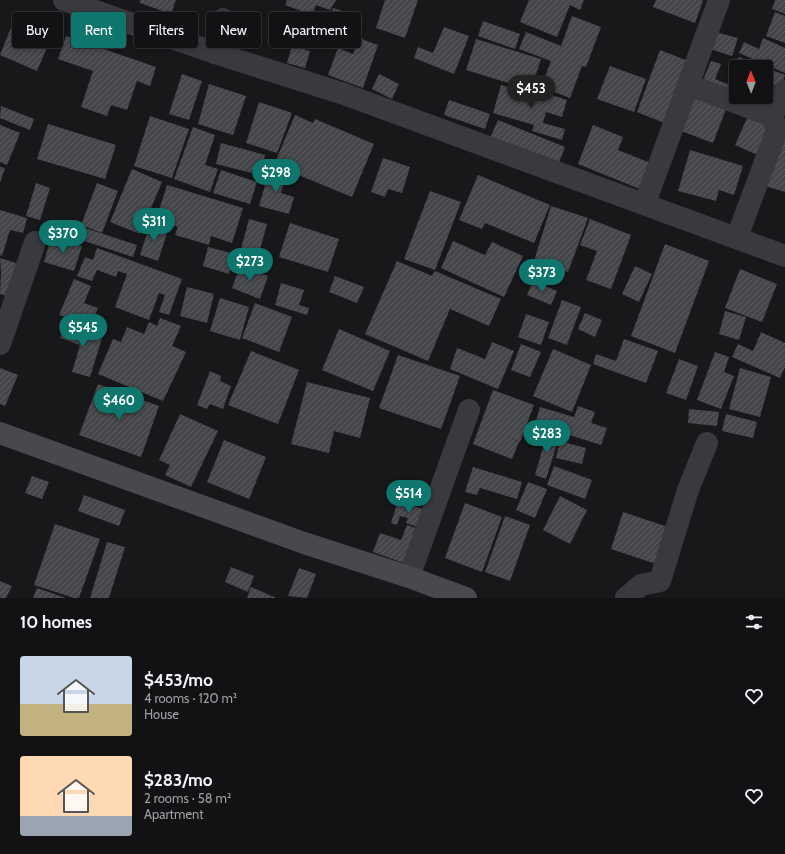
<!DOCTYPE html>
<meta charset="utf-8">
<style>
body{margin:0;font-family:Cabin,sans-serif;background:#1b1b1d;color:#f1f3f6;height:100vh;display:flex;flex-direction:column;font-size:15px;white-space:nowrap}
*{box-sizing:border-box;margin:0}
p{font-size:13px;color:#9c9ea0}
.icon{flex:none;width:22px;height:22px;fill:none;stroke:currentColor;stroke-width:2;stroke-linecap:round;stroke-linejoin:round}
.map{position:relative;height:598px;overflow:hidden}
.details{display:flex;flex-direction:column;background:#121214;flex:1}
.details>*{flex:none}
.hud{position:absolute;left:12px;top:12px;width:400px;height:36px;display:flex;gap:8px}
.needle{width:26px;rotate:359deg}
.fabs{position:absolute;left:729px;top:60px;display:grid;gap:8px}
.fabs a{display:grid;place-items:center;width:44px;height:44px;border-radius:4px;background:#121214;box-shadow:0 2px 6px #0003,0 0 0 1px #313234;font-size:20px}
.price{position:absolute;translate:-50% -34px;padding:0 9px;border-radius:14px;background:#0f766e;color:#fff;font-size:13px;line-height:26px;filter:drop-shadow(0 1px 2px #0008)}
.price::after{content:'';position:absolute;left:50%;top:24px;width:12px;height:9px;margin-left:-6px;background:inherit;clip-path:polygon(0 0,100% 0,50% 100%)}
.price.current{background:#222;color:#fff}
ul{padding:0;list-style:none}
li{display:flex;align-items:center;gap:12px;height:100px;padding:0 20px}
li span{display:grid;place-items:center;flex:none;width:112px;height:80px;border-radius:4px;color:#555}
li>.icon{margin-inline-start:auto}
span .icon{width:48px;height:48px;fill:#fffc;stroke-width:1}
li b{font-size:17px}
h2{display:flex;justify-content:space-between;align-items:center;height:48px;padding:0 20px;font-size:17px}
.pill{padding:0 14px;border-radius:4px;background:#121214;box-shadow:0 2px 6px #0003,0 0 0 1px #313234;font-size:14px;line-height:36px}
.pill.current{background:#0f766e;color:#fff}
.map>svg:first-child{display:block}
.building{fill:url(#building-hatch)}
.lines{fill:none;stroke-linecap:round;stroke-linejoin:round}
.street{stroke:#393a3f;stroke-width:22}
.secondary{stroke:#47494f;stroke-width:22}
</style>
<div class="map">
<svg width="785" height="598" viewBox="0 0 785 598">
<defs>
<pattern id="building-hatch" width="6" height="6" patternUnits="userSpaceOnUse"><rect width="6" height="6" fill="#45464a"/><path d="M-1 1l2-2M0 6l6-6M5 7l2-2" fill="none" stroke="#5d5e62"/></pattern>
</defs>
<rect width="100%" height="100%" fill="#18181a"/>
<!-- building -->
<g class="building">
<path d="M140,0H176L171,14L140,3Z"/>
<path d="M287,0H336L330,10L316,5L312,15L285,5Z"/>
<path d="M385,0H418L405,38L376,28Z"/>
<path d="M529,0H584L580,10L570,5L557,37L520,22Z"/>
<path d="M656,0H701L703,1L695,23L653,7Z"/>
<path d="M775,0H785V14L772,9Z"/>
<path d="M333,8L358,16L351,39L325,31Z"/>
<path d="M775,12L785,16V43L766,36Z"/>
<path d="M16,15L54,31L37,71L0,55Z"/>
<path d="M572,16L601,27L586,67L582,66L570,98L541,87L551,61L519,49L526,32L561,46Z"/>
<path d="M483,21L520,34L515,49L478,36Z"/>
<path d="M444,27L469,36L454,74L414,58L418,47L433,53Z"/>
<path d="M715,32L738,38L732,56L710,49Z"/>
<path d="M66,36L156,67L150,86L137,81L127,110L111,105L107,116L81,107L93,71L58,59Z"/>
<path d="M359,38L378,45L363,88L328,75L338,48L353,54Z"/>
<path d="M763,38L785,48V73L739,53L744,42L759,49Z"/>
<path d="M476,39L541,59L531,90L466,70Z"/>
<path d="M292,46L310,51L305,68L287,63Z"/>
<path d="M660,50L696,64L672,126L637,112Z"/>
<path d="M739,57L763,67H736V71L734,70Z"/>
<path d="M711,61L721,64L715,79L732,86L729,96L701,85Z"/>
<path d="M610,66L646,79L634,112L597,99Z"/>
<path d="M766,68L785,75L781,88L766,82Z"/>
<path d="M182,74L202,81L189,120L169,114Z"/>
<path d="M379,74L399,84L392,99L372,89Z"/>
<path d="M209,84L246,96L233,135L198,124Z"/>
<path d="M501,85L541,96L542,92L567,100L562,117L546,112L543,123L565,129L562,140L532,131L534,125L493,113Z"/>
<path d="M696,92L728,104L713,143L681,131Z"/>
<path d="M449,100L490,114L485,129L444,115Z"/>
<path d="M259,102L292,113L277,153L246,143Z"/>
<path d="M1,106L34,119L30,130L0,118Z"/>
<path d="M295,115L313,123L315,119L374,144L352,197L274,165Z"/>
<path d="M150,116L189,129L172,178L134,166Z"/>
<path d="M748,116L775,129L762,157L735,145Z"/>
<path d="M498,120L565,147L558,165L490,138Z"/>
<path d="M48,124L116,145L105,179L37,159Z"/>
<path d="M0,125L20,133L7,165L0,162Z"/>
<path d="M593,125L623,137L618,150L658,166L647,192L578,164Z"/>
<path d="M193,127L215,135L205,165L218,169L210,192L174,179Z"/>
<path d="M785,133V192L765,186Z"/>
<path d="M221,143L265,155L260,175L216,164Z"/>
<path d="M690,150L743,166L734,195L719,190L716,201L678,191Z"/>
<path d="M383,158L410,167L402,193L388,189L385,197L371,192Z"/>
<path d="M0,167L5,168L0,183Z"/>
<path d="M270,168L287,173L281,193L294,197L289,214L259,206Z"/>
<path d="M132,169L162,182L140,234L110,222Z"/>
<path d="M221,170L257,182L250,204L213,193Z"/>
<path d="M478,175L550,205L534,243L485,223L482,229L459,220Z"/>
<path d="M36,183L50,188L40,220L26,216Z"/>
<path d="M97,183L118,191L102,233L81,225Z"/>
<path d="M167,185L243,208L232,243L211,236L209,245L175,235L178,227L156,220Z"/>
<path d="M430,191L461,202L435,270L404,259Z"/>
<path d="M551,206L588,218L568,272L534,261Z"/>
<path d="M0,210L27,218L23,233L10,230L2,256L0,255Z"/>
<path d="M249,219L267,224L255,268L237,263Z"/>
<path d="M590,219L631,235L611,289L586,280L597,251L580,245Z"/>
<path d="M290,223L339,239L328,272L279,257Z"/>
<path d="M150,224L168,230L158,261L140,255Z"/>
<path d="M82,227L137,245L133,257L78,239Z"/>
<path d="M51,237L82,246L74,271L44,262Z"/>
<path d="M453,241L485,255L492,242L523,256L504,297L441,268Z"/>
<path d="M665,244L709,261L675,353L631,336Z"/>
<path d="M208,247L235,254L229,274L203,266Z"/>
<path d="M97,248L182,279L169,315L159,312L165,295L159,293L149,320L115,307L127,274L118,271L116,277L97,270L92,281L77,276L85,257L93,260Z"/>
<path d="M0,258L25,266L15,299L0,294L1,272Z"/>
<path d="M397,261L432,276L435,271L501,299L489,326L450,309L428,361L365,334Z"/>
<path d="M240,266L268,276L260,299L232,288Z"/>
<path d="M635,266L652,274L639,302L622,294Z"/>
<path d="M740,269L777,284L762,322L725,308Z"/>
<path d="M335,276L364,287L357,303L329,292Z"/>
<path d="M74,279L91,286L84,303L98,308L90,325L59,315Z"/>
<path d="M533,281L557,291L551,305L527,295Z"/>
<path d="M281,283L304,290L299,305L309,308L307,315L275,305Z"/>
<path d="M187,287L214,294L207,323L180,316Z"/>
<path d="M220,298L249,307L240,340L210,331Z"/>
<path d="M562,300L581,307L567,345L548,338Z"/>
<path d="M255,303L292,317L279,352L242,338Z"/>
<path d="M725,311L746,317L739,340L719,334Z"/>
<path d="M585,313L602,320L595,337L578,329Z"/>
<path d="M526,314L549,322L541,345L518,337Z"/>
<path d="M160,318L181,326L172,346L186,352L163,401L98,374L113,339L121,342L127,327L144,334L149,322L157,326Z"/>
<path d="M65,323L103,335L90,377L72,372L80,345L60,338Z"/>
<path d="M339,329L390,351L373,391L322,370Z"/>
<path d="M761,332L785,343V367L780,378L732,357L738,344L753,351Z"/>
<path d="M624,339L658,351L646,383L593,364L596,354L616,361Z"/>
<path d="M492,342L514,351L498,389L450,369L457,348L485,359Z"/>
<path d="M521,344L541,352L530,377L511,370Z"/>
<path d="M553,349L591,365L572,412L533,396Z"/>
<path d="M251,351L299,370L278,424L228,405Z"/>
<path d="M715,352L729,357L724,372L734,376L721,409L697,400Z"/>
<path d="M398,355L460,376L441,429L379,408Z"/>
<path d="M679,359L698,366L686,400L666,393Z"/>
<path d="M0,368L18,375L5,406L0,404Z"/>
<path d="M740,368L771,377L760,417L729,409Z"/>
<path d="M210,371L221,376L220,381L231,386L223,409L210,404L207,409L197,405Z"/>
<path d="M307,382L370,398L360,438L334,431L329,453L291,444Z"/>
<path d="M98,384L159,406L141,457L79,435Z"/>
<path d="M493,390L534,405L520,442L505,436L519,442L512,459L473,444Z"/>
<path d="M578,406L595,412L591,423L607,428L601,445L535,424L540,407L574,417Z"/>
<path d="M689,409L719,412L717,426L688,423Z"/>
<path d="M180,414L218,431L191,487L165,475L170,465L159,460Z"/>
<path d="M726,414L757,422L753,438L722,431Z"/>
<path d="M548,430L560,434L546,479L535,475Z"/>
<path d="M224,440L266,457L249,499L207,482Z"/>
<path d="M560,441L586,448L582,464L556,458Z"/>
<path d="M554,466L592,480L585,499L547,485Z"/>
<path d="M473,467L522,482L517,499L480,488L477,495L465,492Z"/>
<path d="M32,476L49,482L42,499L25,493Z"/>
<path d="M528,482L547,489L535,518L516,510Z"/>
<path d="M84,495L125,510L119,526L78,511Z"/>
<path d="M560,496L587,510L570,544L543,530Z"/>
<path d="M398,501L426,510L420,528L406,523L408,518L400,516L397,525L391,523Z"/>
<path d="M465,503L502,517L482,572L445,558Z"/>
<path d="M623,512L671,528L659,565L611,549Z"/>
<path d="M505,516L530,525L510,581L485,572Z"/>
<path d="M55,524L100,539L79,598H74L34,585Z"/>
<path d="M407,525L421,530L409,565L373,552L380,533L401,540Z"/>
<path d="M107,542L125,547L109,598H90Z"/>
<path d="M231,567L254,576L248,592L225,582Z"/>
<path d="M299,568L316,574L307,598L288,596Z"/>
<path d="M0,581L12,586L6,598H0Z"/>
<path d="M251,587L276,598H247Z"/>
<path d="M37,588L66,598H33Z"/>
</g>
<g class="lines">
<!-- street -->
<g class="street">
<path d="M64,0L215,53L344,94L785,256"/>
<path d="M215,53L223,19"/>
<path d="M689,85L772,116"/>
<path d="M645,203L719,0"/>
<path d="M737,237L777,130L772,116L785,91"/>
<path d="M0,344L35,242"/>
<path d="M409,577L469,410"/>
<path d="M626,598L641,585L660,581L688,490L707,443"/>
</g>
<!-- secondary -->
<path class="secondary" d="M0,433L304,543L409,577L466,598"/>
</g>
</svg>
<div class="fabs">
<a><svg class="needle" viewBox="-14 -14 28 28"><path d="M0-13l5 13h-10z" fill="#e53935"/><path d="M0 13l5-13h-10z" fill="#9c9ea0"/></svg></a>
</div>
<b class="price current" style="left:531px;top:109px">$453</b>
<b class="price" style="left:276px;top:193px">$298</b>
<b class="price" style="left:154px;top:242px">$311</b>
<b class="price" style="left:63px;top:254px">$370</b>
<b class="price" style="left:250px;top:282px">$273</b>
<b class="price" style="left:542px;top:293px">$373</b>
<b class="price" style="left:83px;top:348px">$545</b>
<b class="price" style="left:119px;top:421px">$460</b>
<b class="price" style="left:547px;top:454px">$283</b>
<b class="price" style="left:409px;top:514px">$514</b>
<div class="hud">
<a class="pill">Buy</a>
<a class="pill current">Rent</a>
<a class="pill">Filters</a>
<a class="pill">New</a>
<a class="pill">Apartment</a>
</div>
</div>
<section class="details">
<h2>10 homes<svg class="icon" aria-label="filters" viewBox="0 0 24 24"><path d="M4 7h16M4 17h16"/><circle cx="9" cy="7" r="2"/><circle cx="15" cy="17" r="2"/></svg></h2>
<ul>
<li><span style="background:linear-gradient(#c9d6e8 60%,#c2b280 0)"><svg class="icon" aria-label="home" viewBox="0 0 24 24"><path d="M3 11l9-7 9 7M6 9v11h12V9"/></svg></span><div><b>$453/mo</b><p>4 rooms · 120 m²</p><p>House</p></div><svg class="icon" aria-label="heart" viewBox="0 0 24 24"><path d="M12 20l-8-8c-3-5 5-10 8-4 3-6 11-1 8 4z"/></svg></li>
<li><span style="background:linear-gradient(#ffd9b3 75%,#9aa5b1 0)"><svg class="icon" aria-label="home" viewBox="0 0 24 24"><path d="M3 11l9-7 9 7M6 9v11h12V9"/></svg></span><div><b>$283/mo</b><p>2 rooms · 58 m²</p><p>Apartment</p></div><svg class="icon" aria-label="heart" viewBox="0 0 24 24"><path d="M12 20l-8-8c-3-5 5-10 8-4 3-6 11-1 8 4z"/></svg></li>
</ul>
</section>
